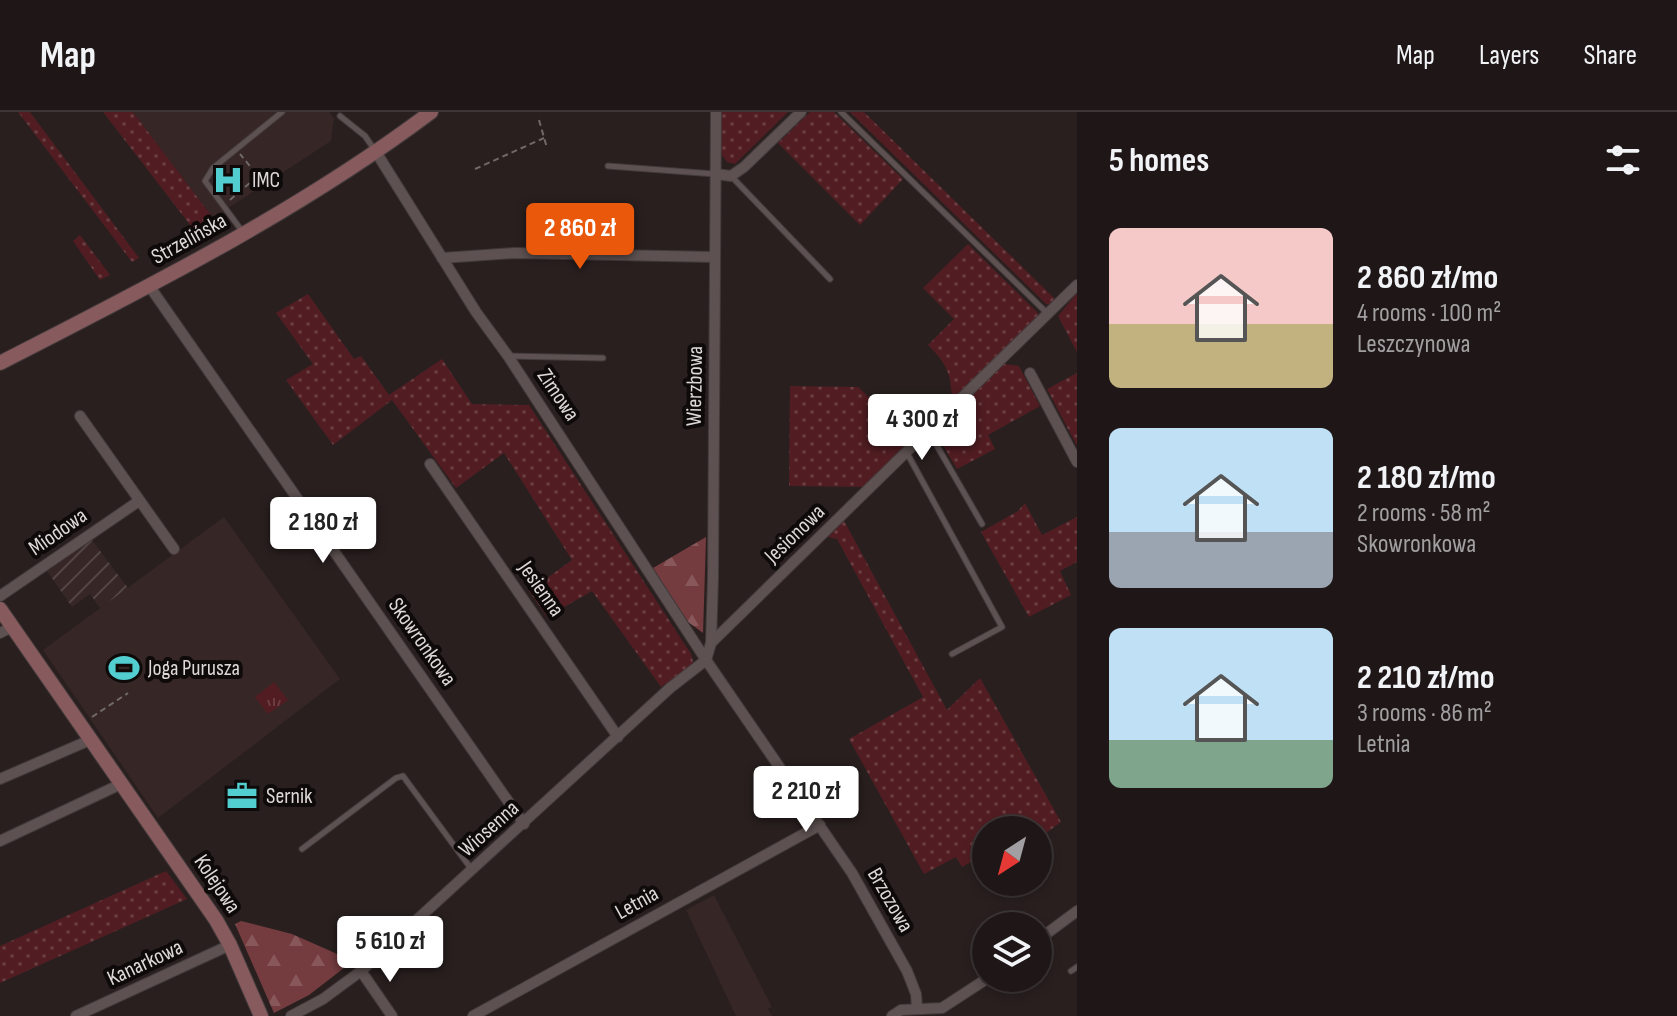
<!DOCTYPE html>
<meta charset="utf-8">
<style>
body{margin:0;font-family:"Sofia Sans Condensed",sans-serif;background:#272020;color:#f1f3f6;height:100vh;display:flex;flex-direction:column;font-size:30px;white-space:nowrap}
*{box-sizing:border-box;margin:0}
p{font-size:26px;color:#a19fa1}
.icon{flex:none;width:44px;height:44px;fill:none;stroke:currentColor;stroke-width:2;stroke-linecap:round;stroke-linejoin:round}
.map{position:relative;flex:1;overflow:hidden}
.panel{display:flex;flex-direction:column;background:#1f1717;width:600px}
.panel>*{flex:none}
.needle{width:52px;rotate:216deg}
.tools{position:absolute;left:972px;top:704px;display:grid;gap:16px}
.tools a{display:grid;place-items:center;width:80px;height:80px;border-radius:50%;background:#1f1717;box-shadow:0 4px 12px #0003,0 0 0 2px #3c3636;font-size:40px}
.price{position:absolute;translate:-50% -68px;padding:0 18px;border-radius:8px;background:#fff;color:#222;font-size:26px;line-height:52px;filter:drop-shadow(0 2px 4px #0008)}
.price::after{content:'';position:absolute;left:50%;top:48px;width:24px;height:18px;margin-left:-12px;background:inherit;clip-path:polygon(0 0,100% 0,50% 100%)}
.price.active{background:#ea580c;color:#fff}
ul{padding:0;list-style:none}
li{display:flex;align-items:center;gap:24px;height:200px;padding:0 32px}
li span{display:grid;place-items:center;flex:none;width:224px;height:160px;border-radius:12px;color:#555}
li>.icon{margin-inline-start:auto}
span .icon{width:96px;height:96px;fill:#fffc;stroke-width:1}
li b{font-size:34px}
h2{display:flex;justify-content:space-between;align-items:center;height:96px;padding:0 32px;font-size:34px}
header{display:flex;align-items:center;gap:48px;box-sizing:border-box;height:112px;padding:0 40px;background:#1f1717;border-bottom:2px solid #3c3636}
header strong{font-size:38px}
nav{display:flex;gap:44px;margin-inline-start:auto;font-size:28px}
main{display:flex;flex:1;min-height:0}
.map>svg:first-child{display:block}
.built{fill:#362626}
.industrial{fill:url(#industrial-furrows)}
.grass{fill:url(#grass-dots)}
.forest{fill:url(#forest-firs)}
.park{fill:url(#park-tufts)}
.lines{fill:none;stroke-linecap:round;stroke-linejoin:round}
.lane-casing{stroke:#433a3b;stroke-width:7}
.street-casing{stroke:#433a3b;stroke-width:12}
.secondary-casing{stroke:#433a3b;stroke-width:16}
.path{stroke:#716868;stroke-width:2;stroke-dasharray:6 4;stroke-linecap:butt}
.lane{stroke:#5e5151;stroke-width:5}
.street{stroke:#5e5151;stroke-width:10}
.secondary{stroke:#875a5d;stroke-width:14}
.labels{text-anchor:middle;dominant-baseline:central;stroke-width:8;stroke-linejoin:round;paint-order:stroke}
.poi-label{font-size:22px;fill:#dfd8d8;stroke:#0f0a0a;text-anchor:start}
.street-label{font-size:22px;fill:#dfd8d8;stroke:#0f0a0a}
</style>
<header>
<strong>Map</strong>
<nav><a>Map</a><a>Layers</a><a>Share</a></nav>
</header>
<main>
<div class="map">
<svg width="1077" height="904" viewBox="0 0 1077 904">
<defs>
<pattern id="industrial-furrows" width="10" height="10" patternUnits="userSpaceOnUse" patternTransform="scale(2)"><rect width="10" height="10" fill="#362626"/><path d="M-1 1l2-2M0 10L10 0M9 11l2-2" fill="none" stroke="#534545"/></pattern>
<pattern id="grass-dots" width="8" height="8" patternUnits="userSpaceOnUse" patternTransform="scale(2)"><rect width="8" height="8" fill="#511d22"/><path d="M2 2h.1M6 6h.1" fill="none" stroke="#6a3d41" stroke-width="1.8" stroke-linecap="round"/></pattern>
<pattern id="forest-firs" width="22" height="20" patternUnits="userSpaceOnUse" patternTransform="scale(2)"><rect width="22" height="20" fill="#743c3f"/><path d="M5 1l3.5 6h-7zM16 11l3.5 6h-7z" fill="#87575a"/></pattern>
<pattern id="park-tufts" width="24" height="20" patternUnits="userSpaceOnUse" patternTransform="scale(2)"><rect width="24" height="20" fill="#511d22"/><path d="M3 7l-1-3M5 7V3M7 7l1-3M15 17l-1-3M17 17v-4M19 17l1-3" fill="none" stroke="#6a3d41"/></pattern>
</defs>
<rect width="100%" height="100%" fill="#291f1f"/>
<!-- built -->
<g class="built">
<path d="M133,0H329L334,6L331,29L213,106Z"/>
<path d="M224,405L340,567L158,706L43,538Z"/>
<path d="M714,783L772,895L768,897L772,904H736L733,898L686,798Z"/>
</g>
<!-- industrial -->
<path class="industrial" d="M92,428L128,476L100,496L90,482L72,495L47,459Z"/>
<!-- grass -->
<g class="grass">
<path d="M18,0H30L139,146L132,150Z"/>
<path d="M103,0H133L213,106L194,118Z"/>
<path d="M720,0H788L735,52L727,50L722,43L719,28Z"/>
<path d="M810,0H834L903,67L860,113L778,31Z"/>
<path d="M850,0H864L1056,188L1051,193L1046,192Z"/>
<path d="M80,123L110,163L100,168L73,129Z"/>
<path d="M968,132L1038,201V206L952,290C951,262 948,253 928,233L954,207L923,176Z"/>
<path d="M1077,181V240L1058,204Z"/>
<path d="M308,182L354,247L361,244L389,283L442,247L472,292L529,293L691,542L694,553L661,575L592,479L547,505L529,479L572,448L504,341L456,376L392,288L333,333L286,268L313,252L276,201Z"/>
<path d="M1004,252L1019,254L1040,294L988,323L995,337L957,357L935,320Z"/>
<path d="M1077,261V334L1047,277Z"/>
<path d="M790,274L858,275L915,329L866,375L789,374Z"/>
<path d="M1025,391L1042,423L1077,405V450L1060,459L1071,483L1029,505L981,420L1018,399Z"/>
<path d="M844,409L947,598L980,566L1061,710L1038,727V718H986V742L962,755L956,745L924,762L849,627L923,585L837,427L828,425Z"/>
<path d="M166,759L187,787L0,871V834Z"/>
</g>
<!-- forest -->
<g class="forest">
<path d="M706,425L703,521L688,510L653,456Z"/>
<path d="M241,809L292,822L353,849L309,883L274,901L235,812Z"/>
</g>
<!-- park -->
<path class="park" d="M274,570L288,588L268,602L255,585Z"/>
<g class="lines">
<!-- lane casing -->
<g class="lane-casing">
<g id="lane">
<path d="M841,0L1047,201"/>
<path d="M340,4L365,24L374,37"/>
<path d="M608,54L715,62"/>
<path d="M732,65L830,167"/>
<path d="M242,119L205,69L213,56L282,0"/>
<path d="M508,244L603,246"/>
<path d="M929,320L982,412"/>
<path d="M907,341L1002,515L952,542"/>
<path d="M302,737L396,666L403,664L472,758"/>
<path d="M1071,859L1077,855"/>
</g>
</g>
<!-- street casing -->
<g class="street-casing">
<g id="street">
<path d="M376,40L476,200L508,244L706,548L852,761L907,859L916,882L917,895"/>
<path d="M716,62L731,64L744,55L801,0"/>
<path d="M442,146L514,141L715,145"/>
<path d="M150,175L524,712"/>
<path d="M1030,261L1077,350"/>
<path d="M80,304L174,437"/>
<path d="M430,352L618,625"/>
<path d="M0,484L139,389"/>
<path d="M0,521L12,515"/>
<path d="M711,531L1077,173"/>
<path d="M706,548L711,531L713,466L716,0"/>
<path d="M0,667L90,628"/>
<path d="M0,729L121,672"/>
<path d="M1038,828L1077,799"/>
<path d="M361,859L392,904"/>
<path d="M76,904L230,833"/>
<path d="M291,904L323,887L361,859L670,576L706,548"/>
<path d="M473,904L820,713"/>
<path d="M892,904L901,898L942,896L988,866"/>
</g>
</g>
<!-- secondary casing -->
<g class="secondary-casing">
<g id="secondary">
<path d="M0,251C148,175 298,100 431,0"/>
<path d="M0,497L216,808L230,833L261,904"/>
</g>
</g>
<!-- path -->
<g class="path">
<path d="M539,8L547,36"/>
<path d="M475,57L544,26"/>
<path d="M230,88L258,64L240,42"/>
<path d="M92,605L128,581"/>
</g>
<!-- lane -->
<use href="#lane" class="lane"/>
<!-- street -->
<use href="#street" class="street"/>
<!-- secondary -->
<use href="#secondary" class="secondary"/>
</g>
<!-- icons -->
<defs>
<g id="hospital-bare" transform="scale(2.4)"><path d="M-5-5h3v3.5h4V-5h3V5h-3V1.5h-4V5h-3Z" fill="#52cdd0" stroke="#0f0a0a" stroke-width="2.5" paint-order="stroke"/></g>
<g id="stadium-bare" transform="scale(2.4)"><path d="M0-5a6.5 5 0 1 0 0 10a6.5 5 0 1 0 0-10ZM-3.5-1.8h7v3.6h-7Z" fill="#52cdd0" stroke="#0f0a0a" stroke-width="2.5" paint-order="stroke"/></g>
<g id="office-bare" transform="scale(2.4)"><path d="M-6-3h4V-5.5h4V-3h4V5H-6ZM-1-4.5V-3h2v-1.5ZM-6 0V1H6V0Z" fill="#52cdd0" stroke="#0f0a0a" stroke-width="2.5" paint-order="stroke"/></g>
</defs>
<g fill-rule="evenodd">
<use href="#hospital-bare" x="228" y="68"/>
<use href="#stadium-bare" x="124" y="556"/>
<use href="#office-bare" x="242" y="684"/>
</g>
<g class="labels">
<!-- poi labels -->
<g class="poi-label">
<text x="252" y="68">IMC</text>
<text x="148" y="556">Joga Purusza</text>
<text x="266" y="684">Sernik</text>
</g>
<!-- street labels -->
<g class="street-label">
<text transform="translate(189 127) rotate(-29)">Strzelińska</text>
<text transform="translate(695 274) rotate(-89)">Wierzbowa</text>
<text transform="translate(558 283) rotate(56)">Zimowa</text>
<text transform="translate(58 420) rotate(-35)">Miodowa</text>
<text transform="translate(795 422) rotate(-44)">Jesionowa</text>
<text transform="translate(541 477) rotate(55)">Jesienna</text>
<text transform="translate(422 530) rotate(55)">Skowronkowa</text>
<text transform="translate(489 717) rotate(-42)">Wiosenna</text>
<text transform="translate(217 772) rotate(56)">Kolejowa</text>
<text transform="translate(890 788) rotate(60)">Brzozowa</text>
<text transform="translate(637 791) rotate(-29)">Letnia</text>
<text transform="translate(145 851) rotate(-25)">Kanarkowa</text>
</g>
</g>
</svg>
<div class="tools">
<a><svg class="needle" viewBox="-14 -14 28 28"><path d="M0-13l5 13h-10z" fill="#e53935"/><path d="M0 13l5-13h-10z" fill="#a19fa1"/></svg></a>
<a><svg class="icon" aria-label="layers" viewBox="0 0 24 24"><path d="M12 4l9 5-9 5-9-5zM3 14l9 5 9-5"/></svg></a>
</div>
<b class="price active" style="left:580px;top:159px">2 860 zł</b>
<b class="price" style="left:922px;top:350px">4 300 zł</b>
<b class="price" style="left:323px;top:453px">2 180 zł</b>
<b class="price" style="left:806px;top:722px">2 210 zł</b>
<b class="price" style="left:390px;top:872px">5 610 zł</b>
</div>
<section class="panel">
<h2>5 homes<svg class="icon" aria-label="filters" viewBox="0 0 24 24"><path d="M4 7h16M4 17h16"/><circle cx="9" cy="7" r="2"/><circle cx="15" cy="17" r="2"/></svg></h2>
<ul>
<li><span style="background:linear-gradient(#f6c9c9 60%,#c2b280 0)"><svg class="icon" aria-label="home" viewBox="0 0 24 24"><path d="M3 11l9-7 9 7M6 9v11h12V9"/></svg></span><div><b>2 860 zł/mo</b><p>4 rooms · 100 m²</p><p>Leszczynowa</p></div></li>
<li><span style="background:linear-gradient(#bfe0f5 65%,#9aa5b1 0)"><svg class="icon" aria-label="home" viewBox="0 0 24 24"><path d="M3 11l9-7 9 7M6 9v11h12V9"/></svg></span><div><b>2 180 zł/mo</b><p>2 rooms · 58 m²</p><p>Skowronkowa</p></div></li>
<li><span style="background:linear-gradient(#bfe0f5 70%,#7fa58c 0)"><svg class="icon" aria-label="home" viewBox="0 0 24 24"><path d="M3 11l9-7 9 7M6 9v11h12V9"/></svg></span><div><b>2 210 zł/mo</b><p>3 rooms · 86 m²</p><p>Letnia</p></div></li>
</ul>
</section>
</main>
